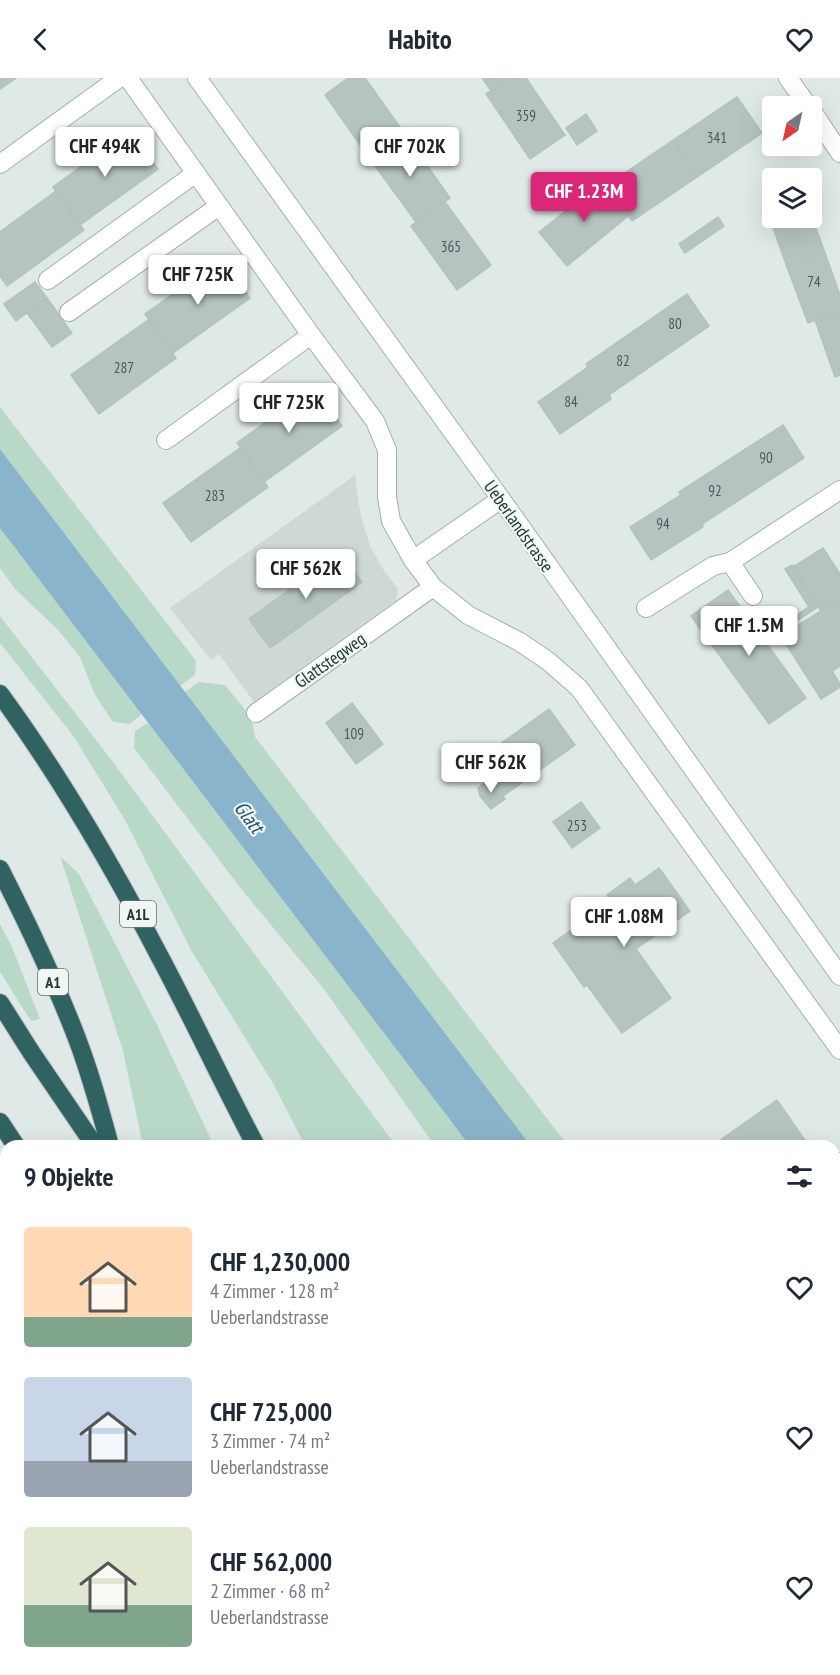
<!DOCTYPE html>
<html lang="de">
<meta charset="utf-8">
<style>
body{margin:0;font-family:"PT Sans Narrow",sans-serif;background:#f6f6f7;color:#1f2937;height:100vh;display:flex;flex-direction:column;font-size:22px;white-space:nowrap}
*{box-sizing:border-box;margin:0}
p{font-size:20px;color:#747a83}
.icon{flex:none;width:33px;height:33px;fill:none;stroke:currentColor;stroke-width:2;stroke-linecap:round;stroke-linejoin:round}
.map{position:relative;flex:1;overflow:hidden}
.side{position:absolute;left:0px;top:1062px;width:840px;height:536px;display:flex;flex-direction:column;background:#fff;border-radius:18px 18px 0 0;box-shadow:0 6px 24px #0002}
.side>*{flex:none}
.needle{width:39px;rotate:214deg}
.fabs{position:absolute;left:762px;top:18px;display:grid;gap:12px}
.fabs a{display:grid;place-items:center;width:60px;height:60px;border-radius:6px;background:#fff;box-shadow:0 6px 24px #0002;font-size:30px}
.price{position:absolute;translate:-50% -51px;padding:0 14px;border-radius:6px;background:#fff;color:#222;font-size:20px;line-height:39px;filter:drop-shadow(0 2px 3px #0008)}
.price::after{content:'';position:absolute;left:50%;top:36px;width:18px;height:14px;margin-left:-9px;background:inherit;clip-path:polygon(0 0,100% 0,50% 100%)}
.price.selected{background:#db2777;color:#fff}
ul{padding:0;list-style:none}
li{display:flex;align-items:center;gap:18px;height:150px;padding:0 24px}
li span{display:grid;place-items:center;flex:none;width:168px;height:120px;border-radius:6px;color:#555}
li>.icon{margin-inline-start:auto}
span .icon{width:72px;height:72px;fill:#fffc;stroke-width:1}
li b{font-size:26px}
h2{display:flex;justify-content:space-between;align-items:center;height:72px;padding:0 24px;font-size:26px}
header{display:flex;justify-content:space-between;align-items:center;height:78px;padding:0 24px;background:#fff;font-size:27px;font-weight:700}
.map>svg:first-child{display:block}
.built{fill:#ced9d6}
.green{fill:#b9d9c8}
.water{fill:#8ab4cb}
.building{fill:#b5c4c0;stroke:#b2c2bf;stroke-width:1.5}
.lines{fill:none;stroke-linecap:round;stroke-linejoin:round}
.minor-casing{stroke:#a3b0ae;stroke-width:20}
.highway-casing{stroke:#bdc3c3;stroke-width:20}
.minor{stroke:#fff;stroke-width:18}
.highway{stroke:#306261;stroke-width:18}
.labels{text-anchor:middle;dominant-baseline:central;stroke-width:4.5;stroke-linejoin:round;paint-order:stroke}
.number-label{font-size:15px;fill:#475b58}
.shield{fill:#eff6f4;stroke:#60716f;stroke-width:1.5}
.shield-label{font-size:16px;font-weight:bold;fill:#223836}
.street-label{font-size:18px;fill:#223836;stroke:#eff6f4}
.water-label{font-size:20px;font-style:italic;fill:#21526f;stroke:#eff6f4}
</style>
<header><svg class="icon" aria-label="back" viewBox="0 0 24 24"><path d="M15 5l-7 7 7 7"/></svg>Habito<svg class="icon" aria-label="heart" viewBox="0 0 24 24"><path d="M12 20l-8-8c-3-5 5-10 8-4 3-6 11-1 8 4z"/></svg></header>
<div class="map">
<svg width="840" height="1597" viewBox="0 0 840 1597">
<rect width="100%" height="100%" fill="#dfe9e7"/>
<!-- built -->
<path class="built" d="M355,397L358,422L363,446L371,470L383,491L398,511L396,522L254,624L219,576L211,582L170,530Z"/>
<!-- green -->
<g class="green">
<path d="M0,329L196,583L195,597L180,608L0,371Z"/>
<path d="M0,449L142,636L130,646L113,644L95,617L80,579L58,552L16,512L0,490Z"/>
<path d="M0,538L110,680L396,1068H305L274,1007L191,872L125,742L74,659L0,565Z"/>
<path d="M199,604L225,607L251,639L255,659L568,1068H531L185,614Z"/>
<path d="M148,645L471,1068H435L324,911L242,812L134,670L135,653Z"/>
<path d="M60,778L79,796L157,947L214,1068H143L123,973Z"/>
<path d="M0,846L12,869L40,941L31,943L0,894Z"/>
<path d="M0,1100L6,1109V1592H48L44,1597H0Z"/>
<path d="M834,1415L840,1423V1473L834,1465Z"/>
<path d="M834,1546L840,1554V1597H831L822,1592H834Z"/>
<path d="M66,1592H131L130,1597H72Z"/>
<path d="M189,1592H451L427,1597H188Z"/>
</g>
<!-- water -->
<g class="water">
<path d="M0,371L531,1068H470L0,450Z"/>
<path d="M834,1465L840,1473V1554L834,1546Z"/>
</g>
<!-- building -->
<g class="building">
<path d="M0,0H16L0,11Z"/>
<path d="M348,0H365L405,56L370,81L325,17Z"/>
<path d="M482,0H509L491,13Z"/>
<path d="M509,0H526L565,57L530,81L486,16Z"/>
<path d="M737,19L762,55L697,99L672,63Z"/>
<path d="M586,36L597,53L577,67L566,50Z"/>
<path d="M130,53L158,91L80,147L53,109Z"/>
<path d="M405,56L450,120L416,144L370,81Z"/>
<path d="M672,63L697,99L632,143L607,107Z"/>
<path d="M605,102L628,138L567,188L539,154Z"/>
<path d="M56,113L84,152L7,208L0,198V154Z"/>
<path d="M445,124L491,187L457,212L411,148Z"/>
<path d="M772,131V140L812,139L825,175L787,189L767,133Z"/>
<path d="M718,139L724,148L685,175L679,166Z"/>
<path d="M825,175L840,217V233L808,245L787,189Z"/>
<path d="M222,181L250,220L173,275L145,236Z"/>
<path d="M35,204L47,220L16,243L4,226Z"/>
<path d="M687,216L709,248L609,317L611,321L560,356L538,324L588,289L586,286Z"/>
<path d="M47,220L72,255L52,269L27,235Z"/>
<path d="M840,233V297L835,299L815,242Z"/>
<path d="M148,242L176,280L99,336L71,297Z"/>
<path d="M314,309L342,348L264,404L237,365Z"/>
<path d="M783,347L804,380L702,446L703,449L651,482L630,449L681,417L679,414Z"/>
<path d="M240,370L268,409L191,464L163,425Z"/>
<path d="M823,470L840,496V521L821,533L793,489Z"/>
<path d="M341,475L362,504L270,570L249,541Z"/>
<path d="M792,487L818,529L778,555L770,543L790,530L795,538L809,529L785,491Z"/>
<path d="M728,512L806,620L769,646L691,538Z"/>
<path d="M840,521V588L832,593L840,606V609L821,621L781,558Z"/>
<path d="M352,625L383,666L356,686L326,645Z"/>
<path d="M549,631L575,667L503,718L478,682Z"/>
<path d="M491,700L505,721L491,731L480,718L478,710Z"/>
<path d="M581,724L600,750L572,770L553,744Z"/>
<path d="M659,790L690,833L636,871L671,920L622,955L587,907L584,909L553,865L611,824L607,817L630,800L635,807Z"/>
<path d="M777,1022L809,1068H712Z"/>
</g>
<g class="lines">
<!-- minor casing -->
<g class="minor-casing">
<g id="minor">
<path d="M128,0L311,257L375,343L387,372V419L391,443L413,482L433,509L468,537L520,564L548,583L579,610L840,972"/>
<path d="M197,0L501,421L840,898"/>
<path d="M788,0L808,28"/>
<path d="M812,33L840,75"/>
<path d="M0,86L119,0"/>
<path d="M48,202L196,95"/>
<path d="M69,234L219,128"/>
<path d="M166,362L311,257"/>
<path d="M413,482L501,421"/>
<path d="M730,484L753,518"/>
<path d="M646,530L713,488L730,484L840,412"/>
<path d="M256,635L433,509"/>
<path d="M834,1088L840,1084"/>
<path d="M834,1247L840,1255"/>
</g>
</g>
<!-- highway casing -->
<g class="highway-casing">
<g id="highway">
<path d="M0,616C61,699 113,789 161,881C194,943 223,1006 256,1068"/>
<path d="M0,791C28,846 54,901 76,958C90,994 100,1031 110,1068"/>
<path d="M0,925L31,974L95,1068"/>
<path d="M0,1044L16,1068"/>
<path d="M554,1592L563,1597"/>
<path d="M643,1592L652,1597"/>
<path d="M719,1592L727,1597"/>
<path d="M152,1597V1592"/>
</g>
</g>
<!-- minor -->
<use href="#minor" class="minor"/>
<!-- highway -->
<use href="#highway" class="highway"/>
</g>
<g class="labels">
<!-- number labels -->
<g class="number-label">
<text x="526" y="37">359</text>
<text x="717" y="59">341</text>
<text x="451" y="168">365</text>
<text x="814" y="203">74</text>
<text x="675" y="245">80</text>
<text x="623" y="282">82</text>
<text x="124" y="289">287</text>
<text x="571" y="323">84</text>
<text x="766" y="379">90</text>
<text x="715" y="412">92</text>
<text x="215" y="417">283</text>
<text x="663" y="445">94</text>
<text x="354" y="655">109</text>
<text x="577" y="747">253</text>
</g>
<!-- shield labels -->
<g class="shield">
<rect x="120" y="823" width="36" height="26" rx="4.5"/>
<rect x="38" y="891" width="30" height="26" rx="4.5"/>
</g>
<g class="shield-label">
<text x="138" y="836">A1L</text>
<text x="53" y="904">A1</text>
</g>
<!-- street labels -->
<g class="street-label">
<text transform="translate(519 448) rotate(55)">Ueberlandstrasse</text>
<text transform="translate(330 582) rotate(-35)">Glattstegweg</text>
</g>
<!-- water labels -->
<g class="water-label">
<text transform="translate(249 739) rotate(53)">Glatt</text>
</g>
</g>
</svg>
<div class="fabs">
<a><svg class="needle" viewBox="-14 -14 28 28"><path d="M0-13l5 13h-10z" fill="#e53935"/><path d="M0 13l5-13h-10z" fill="#747a83"/></svg></a>
<a><svg class="icon" aria-label="layers" viewBox="0 0 24 24"><path d="M12 4l9 5-9 5-9-5zM3 14l9 5 9-5"/></svg></a>
</div>
<b class="price" style="left:105px;top:100px">CHF 494K</b>
<b class="price" style="left:410px;top:100px">CHF 702K</b>
<b class="price selected" style="left:584px;top:145px">CHF 1.23M</b>
<b class="price" style="left:198px;top:228px">CHF 725K</b>
<b class="price" style="left:289px;top:356px">CHF 725K</b>
<b class="price" style="left:306px;top:522px">CHF 562K</b>
<b class="price" style="left:749px;top:579px">CHF 1.5M</b>
<b class="price" style="left:491px;top:716px">CHF 562K</b>
<b class="price" style="left:624px;top:870px">CHF 1.08M</b>
<section class="side">
<h2>9 Objekte<svg class="icon" aria-label="filters" viewBox="0 0 24 24"><path d="M4 7h16M4 17h16"/><circle cx="9" cy="7" r="2"/><circle cx="15" cy="17" r="2"/></svg></h2>
<ul>
<li><span style="background:linear-gradient(#ffd9b3 75%,#7fa58c 0)"><svg class="icon" aria-label="home" viewBox="0 0 24 24"><path d="M3 11l9-7 9 7M6 9v11h12V9"/></svg></span><div><b>CHF 1,230,000</b><p>4 Zimmer · 128 m²</p><p>Ueberlandstrasse</p></div><svg class="icon" aria-label="heart" viewBox="0 0 24 24"><path d="M12 20l-8-8c-3-5 5-10 8-4 3-6 11-1 8 4z"/></svg></li>
<li><span style="background:linear-gradient(#c9d6e8 70%,#9aa5b1 0)"><svg class="icon" aria-label="home" viewBox="0 0 24 24"><path d="M3 11l9-7 9 7M6 9v11h12V9"/></svg></span><div><b>CHF 725,000</b><p>3 Zimmer · 74 m²</p><p>Ueberlandstrasse</p></div><svg class="icon" aria-label="heart" viewBox="0 0 24 24"><path d="M12 20l-8-8c-3-5 5-10 8-4 3-6 11-1 8 4z"/></svg></li>
<li><span style="background:linear-gradient(#dfe7d0 65%,#7fa58c 0)"><svg class="icon" aria-label="home" viewBox="0 0 24 24"><path d="M3 11l9-7 9 7M6 9v11h12V9"/></svg></span><div><b>CHF 562,000</b><p>2 Zimmer · 68 m²</p><p>Ueberlandstrasse</p></div><svg class="icon" aria-label="heart" viewBox="0 0 24 24"><path d="M12 20l-8-8c-3-5 5-10 8-4 3-6 11-1 8 4z"/></svg></li>
</ul>
</section>
</div>
